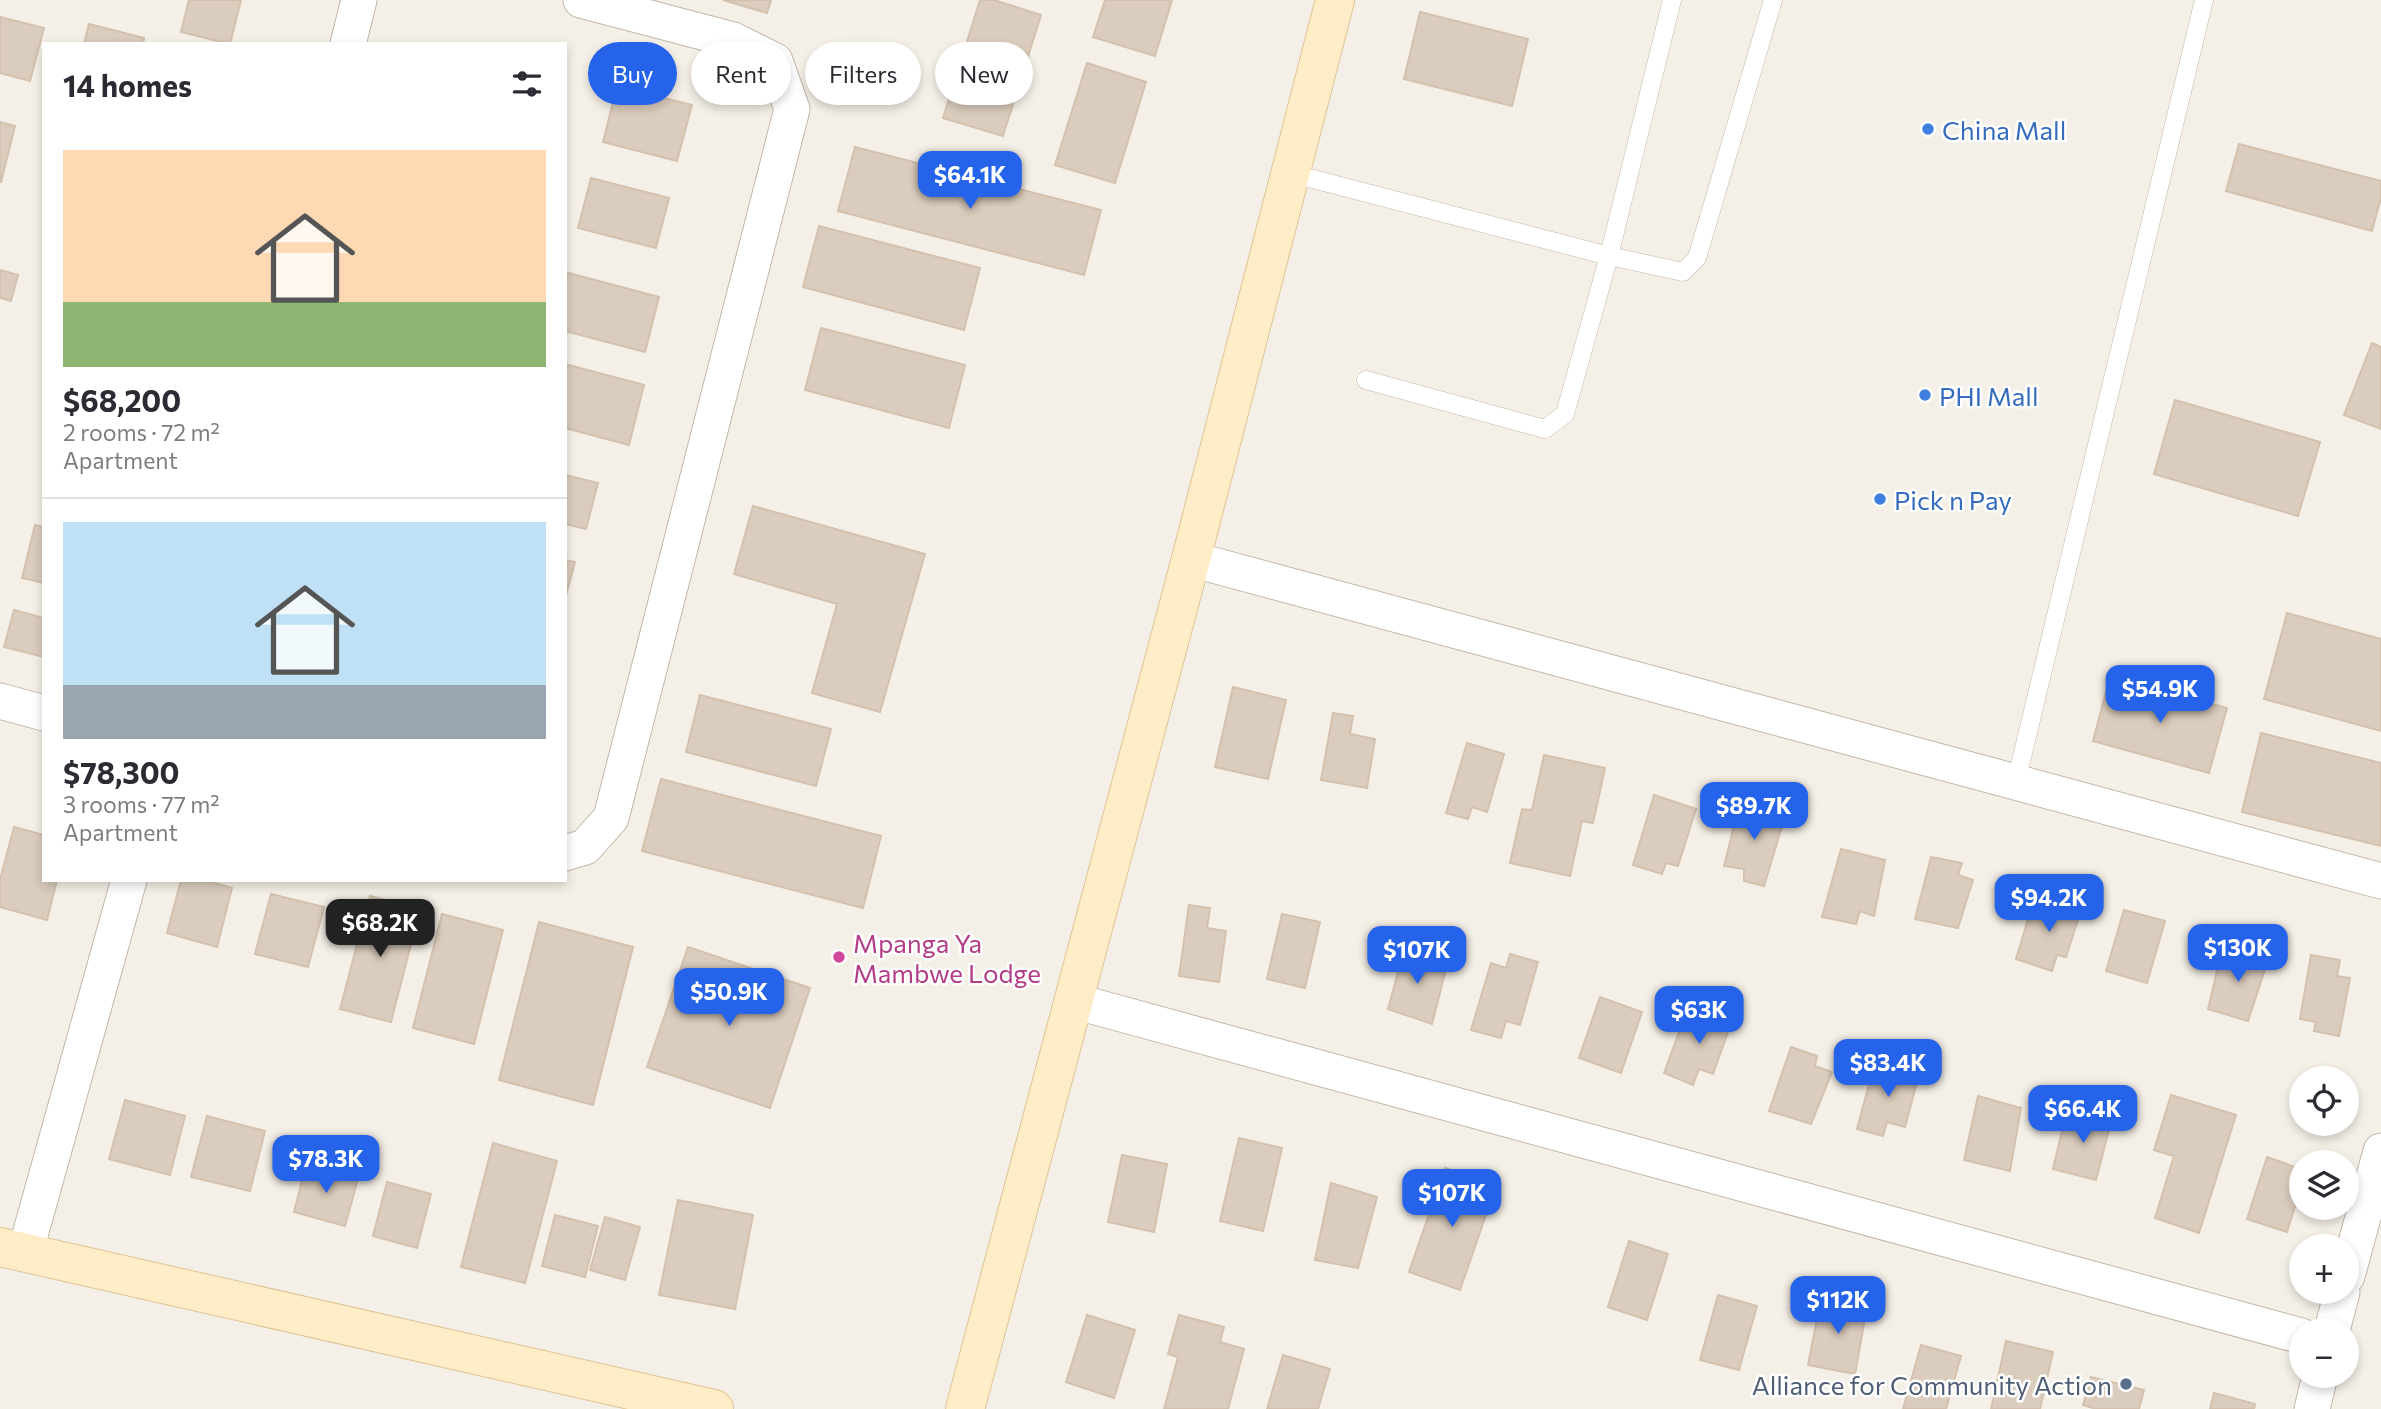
<!DOCTYPE html>
<meta charset="utf-8">
<style>
body{margin:0;font-family:Commissioner,sans-serif;background:#f2f2f3;color:#2b2b33;height:100vh;display:flex;flex-direction:column;font-size:26px;white-space:nowrap}
*{box-sizing:border-box;margin:0}
p{font-size:23px;color:#7c7c81}
.icon{flex:none;width:38px;height:38px;fill:none;stroke:currentColor;stroke-width:2;stroke-linecap:round;stroke-linejoin:round}
.map{position:relative;flex:1;overflow:hidden}
.panel{position:absolute;left:42px;top:42px;width:525px;height:840px;display:flex;flex-direction:column;background:#fff;border-radius:0px;box-shadow:0 4px 10px #0003}
.panel>*{flex:none}
.hud{position:absolute;left:588px;top:42px;width:665px;height:63px;display:flex;gap:14px}
.buttons{position:absolute;left:2289px;top:1066px;display:grid;gap:14px}
.buttons a{display:grid;place-items:center;width:70px;height:70px;border-radius:50%;background:#fff;box-shadow:0 4px 10px #0003;font-size:35px}
.price{position:absolute;translate:-50% -60px;padding:0 16px;border-radius:14px;background:#2563eb;color:#fff;font-size:23px;line-height:46px;filter:drop-shadow(0 2px 4px #0008)}
.price::after{content:'';position:absolute;left:50%;top:42px;width:21px;height:16px;margin-left:-10px;background:inherit;clip-path:polygon(0 0,100% 0,50% 100%)}
.price.selected{background:#222;color:#fff}
ul{padding:0;list-style:none}
li{display:grid;align-content:center;gap:14px;height:371px;padding:0 21px}
li+li{border-top:2px solid #e1e1e2}
li span{display:grid;place-items:center;height:217px;border-radius:0px;color:#555}
li>.icon{margin-inline-start:auto}
span .icon{width:126px;height:126px;fill:#fffc;stroke-width:1}
li b{font-size:30px}
h2{display:flex;justify-content:space-between;align-items:center;height:84px;padding:0 21px;font-size:30px}
.tag{padding:0 24px;border-radius:32px;background:#fff;box-shadow:0 4px 10px #0003;font-size:24px;line-height:63px}
.tag.selected{background:#2563eb;color:#fff}
.map>svg:first-child{display:block}
.building{fill:#dbcdbd;stroke:#d4c1ad;stroke-width:2}
.lines{fill:none;stroke-linecap:round;stroke-linejoin:round}
.service-casing{stroke:#c2b7a8;stroke-width:19}
.minor-casing{stroke:#c2b7a8;stroke-width:37}
.secondary-casing{stroke:#dec493;stroke-width:40}
.service{stroke:#fff;stroke-width:18}
.minor{stroke:#fff;stroke-width:35}
.secondary{stroke:#ffedc7;stroke-width:38}
.shop-dot{fill:#3f7fe0;stroke:#fff;stroke-width:2.5}
.hotel-dot{fill:#d1479c;stroke:#fff;stroke-width:2.5}
.service-dot{fill:#5c6f8a;stroke:#fff;stroke-width:2.5}
.labels{text-anchor:middle;dominant-baseline:central;stroke-width:5;stroke-linejoin:round;paint-order:stroke}
.shop-label{font-size:26px;fill:#366cbe;stroke:#fff;text-anchor:start}
.hotel-label{font-size:26px;fill:#b23c85;stroke:#fff;text-anchor:start}
.service-label{font-size:26px;fill:#4e5e75;stroke:#fff;text-anchor:end}
</style>
<div class="map">
<svg width="2381" height="1409" viewBox="0 0 2381 1409">
<rect width="100%" height="100%" fill="#f5f0e7"/>
<!-- building -->
<g class="building">
<path d="M189,0H241L230,44L181,32Z"/>
<path d="M723,0H771L767,13Z"/>
<path d="M980,0H994L1041,15L1003,136L943,118Z"/>
<path d="M1105,0H1172L1155,56L1093,37Z"/>
<path d="M1420,12L1528,39L1512,106L1404,79Z"/>
<path d="M0,17L44,28L30,81L0,73Z"/>
<path d="M89,24L144,38L143,44H84Z"/>
<path d="M1087,63L1146,82L1115,183L1055,165Z"/>
<path d="M617,86L692,105L677,161L603,142Z"/>
<path d="M0,122L15,126L1,182H0Z"/>
<path d="M2239,144L2381,181V197L2372,231L2226,191Z"/>
<path d="M855,147L1101,210L1084,275L838,211Z"/>
<path d="M591,178L669,198L656,248L578,228Z"/>
<path d="M819,226L980,268L964,330L803,287Z"/>
<path d="M0,270L18,275L11,301L0,298Z"/>
<path d="M565,272L659,297L645,352L565,331Z"/>
<path d="M821,328L965,365L949,428L805,390Z"/>
<path d="M2372,343L2381,347V429L2344,415Z"/>
<path d="M565,364L644,385L629,445L565,428Z"/>
<path d="M2175,400L2320,442L2298,516L2154,474Z"/>
<path d="M565,475L598,483L586,529L565,524Z"/>
<path d="M753,506L925,554L880,712L812,693L837,604L734,574Z"/>
<path d="M35,525L44,527V583L22,578Z"/>
<path d="M565,560L575,562L565,599Z"/>
<path d="M14,610L44,618V657L4,647Z"/>
<path d="M2287,613L2381,639V731L2264,699Z"/>
<path d="M2110,677L2227,708L2209,773L2093,741Z"/>
<path d="M1233,687L1286,700L1268,779L1215,767Z"/>
<path d="M700,695L831,729L816,786L686,752Z"/>
<path d="M1333,713L1353,716L1350,734L1375,739L1367,788L1321,780Z"/>
<path d="M2261,733L2381,763V846L2242,812Z"/>
<path d="M1467,743L1504,754L1487,812L1472,807L1468,819L1446,813Z"/>
<path d="M1544,755L1605,768L1593,823L1582,821L1570,876L1510,863L1522,809L1532,810Z"/>
<path d="M661,779L881,836L863,908L642,851Z"/>
<path d="M1654,795L1696,809L1678,866L1666,863L1662,874L1633,865Z"/>
<path d="M1740,802L1785,816L1764,886L1744,881V869L1724,866Z"/>
<path d="M14,827L44,835V880H57L47,920L0,907V880Z"/>
<path d="M1841,849L1885,860L1874,916L1860,911L1856,924L1822,917Z"/>
<path d="M1931,857L1962,863L1958,875L1973,880L1958,928L1915,919Z"/>
<path d="M181,880H204L232,888L217,947L167,933Z"/>
<path d="M271,894L324,907L308,967L255,954Z"/>
<path d="M370,896L420,909L391,1022L340,1009Z"/>
<path d="M2053,897L2082,907L2066,957L2057,955L2052,971L2016,959L2032,906L2049,911Z"/>
<path d="M1189,905L1210,908L1207,928L1226,931L1219,982L1179,976Z"/>
<path d="M2124,910L2165,921L2147,983L2106,971Z"/>
<path d="M442,914L503,930L474,1044L413,1028Z"/>
<path d="M1282,914L1320,922L1305,988L1267,979Z"/>
<path d="M539,922L633,947L593,1105L499,1080Z"/>
<path d="M1405,946L1433,952L1431,965L1446,969L1432,1024L1388,1009Z"/>
<path d="M688,947L810,988L770,1108L647,1067Z"/>
<path d="M2249,949L2269,957L2248,1021L2208,1009L2220,958H2237Z"/>
<path d="M1510,954L1538,962L1520,1025L1506,1021L1501,1038L1471,1030L1491,963L1506,968Z"/>
<path d="M2311,955L2340,960L2337,976L2350,978L2339,1036L2314,1031L2316,1022L2300,1019Z"/>
<path d="M1600,997L1642,1012L1621,1073L1579,1058Z"/>
<path d="M1706,1007L1733,1018L1713,1074L1699,1069L1693,1085L1664,1073L1685,1016L1701,1022Z"/>
<path d="M1791,1047L1817,1056L1815,1066L1832,1072L1811,1124L1769,1111Z"/>
<path d="M1893,1065L1920,1071L1905,1127L1887,1122L1883,1136L1857,1129L1873,1069L1891,1074Z"/>
<path d="M2171,1095L2236,1115L2199,1233L2155,1218L2174,1156L2154,1150Z"/>
<path d="M1978,1096L2021,1108L2010,1171L1964,1160Z"/>
<path d="M125,1100L185,1116L170,1175L109,1159Z"/>
<path d="M2089,1108L2113,1114L2096,1180L2053,1169L2065,1118L2086,1122Z"/>
<path d="M207,1116L265,1131L250,1191L191,1177Z"/>
<path d="M1239,1138L1282,1148L1263,1231L1220,1221Z"/>
<path d="M493,1143L557,1161L525,1283L461,1267Z"/>
<path d="M1122,1155L1167,1164L1154,1232L1108,1222Z"/>
<path d="M2267,1157L2301,1169V1187L2287,1232L2247,1219Z"/>
<path d="M306,1165L358,1179L345,1226L294,1212Z"/>
<path d="M1445,1168L1496,1186L1460,1290L1409,1272Z"/>
<path d="M387,1182L431,1194L417,1248L373,1236Z"/>
<path d="M1331,1183L1377,1197L1358,1268L1315,1260Z"/>
<path d="M678,1200L753,1215L735,1309L659,1295Z"/>
<path d="M555,1215L598,1226L585,1277L542,1266Z"/>
<path d="M605,1217L640,1227L625,1280L590,1270Z"/>
<path d="M1629,1241L1668,1254L1647,1320L1608,1307Z"/>
<path d="M1718,1295L1757,1306L1739,1370L1700,1360Z"/>
<path d="M1821,1298L1867,1307L1855,1374L1808,1365Z"/>
<path d="M1087,1315L1135,1330L1114,1398L1066,1382Z"/>
<path d="M1179,1315L1224,1327L1220,1342L1244,1349L1228,1409H1164L1178,1357L1168,1354Z"/>
<path d="M2006,1341L2053,1352L2040,1409H1991Z"/>
<path d="M1921,1345L1961,1356L1946,1409H1903Z"/>
<path d="M1283,1355L1330,1369L1318,1409H1267Z"/>
<path d="M2091,1377L2144,1390L2139,1409H2096L2083,1405Z"/>
<path d="M2214,1393L2255,1404L2254,1409H2210Z"/>
</g>
<g class="lines">
<!-- service casing -->
<g class="service-casing">
<g id="service">
<path d="M1290,173L1609,256L1683,272L1697,258L1773,0"/>
<path d="M1366,380L1545,429L1565,414L1609,256L1672,0"/>
<path d="M2016,782L2204,0"/>
</g>
</g>
<!-- minor casing -->
<g class="minor-casing">
<g id="minor">
<path d="M348,44L359,0"/>
<path d="M1191,559L2381,881"/>
<path d="M0,701L44,713"/>
<path d="M565,853L585,847L611,818L792,109L775,61L733,40L581,0"/>
<path d="M1074,1001L2301,1336"/>
<path d="M25,1253L129,880"/>
<path d="M2347,1276L2381,1151"/>
<path d="M2332,1330L2342,1292"/>
<path d="M2312,1409L2320,1376"/>
</g>
</g>
<!-- secondary casing -->
<g class="secondary-casing">
<g id="secondary">
<path d="M0,1247L714,1409"/>
<path d="M965,1409L1191,559L1335,0"/>
</g>
</g>
<!-- service -->
<use href="#service" class="service"/>
<!-- minor -->
<use href="#minor" class="minor"/>
<!-- secondary -->
<use href="#secondary" class="secondary"/>
</g>
<!-- markers -->
<g class="shop-dot">
<circle cx="1928" cy="129" r="7"/>
<circle cx="1925" cy="395" r="7"/>
<circle cx="1880" cy="499" r="7"/>
</g>
<circle class="hotel-dot" cx="839" cy="957" r="7"/>
<circle class="service-dot" cx="2126" cy="1384" r="7"/>
<g class="labels">
<!-- shop labels -->
<g class="shop-label">
<text x="1942" y="129">China Mall</text>
<text x="1939" y="395">PHI Mall</text>
<text x="1894" y="499">Pick n Pay</text>
</g>
<!-- hotel labels -->
<g class="hotel-label">
<text x="853" y="942">Mpanga Ya<tspan x="853" dy="30">Mambwe Lodge</tspan></text>
</g>
<!-- service labels -->
<g class="service-label">
<text x="2112" y="1384">Alliance for Community Action</text>
</g>
</g>
</svg>
<div class="buttons">
<a><svg class="icon" aria-label="locate" viewBox="0 0 24 24"><circle cx="12" cy="12" r="6"/><path d="M12 2v4M12 18v4M2 12h4M18 12h4"/></svg></a>
<a><svg class="icon" aria-label="layers" viewBox="0 0 24 24"><path d="M12 4l9 5-9 5-9-5zM3 14l9 5 9-5"/></svg></a>
<a>+</a>
<a>−</a>
</div>
<b class="price" style="left:970px;top:211px">$64.1K</b>
<b class="price" style="left:2160px;top:725px">$54.9K</b>
<b class="price" style="left:1754px;top:842px">$89.7K</b>
<b class="price" style="left:2049px;top:934px">$94.2K</b>
<b class="price selected" style="left:380px;top:959px">$68.2K</b>
<b class="price" style="left:2238px;top:984px">$130K</b>
<b class="price" style="left:1417px;top:986px">$107K</b>
<b class="price" style="left:729px;top:1028px">$50.9K</b>
<b class="price" style="left:1699px;top:1046px">$63K</b>
<b class="price" style="left:1888px;top:1099px">$83.4K</b>
<b class="price" style="left:2083px;top:1145px">$66.4K</b>
<b class="price" style="left:326px;top:1195px">$78.3K</b>
<b class="price" style="left:1452px;top:1229px">$107K</b>
<b class="price" style="left:1838px;top:1336px">$112K</b>
<div class="hud">
<a class="tag selected">Buy</a>
<a class="tag">Rent</a>
<a class="tag">Filters</a>
<a class="tag">New</a>
</div>
<section class="panel">
<h2>14 homes<svg class="icon" aria-label="filters" viewBox="0 0 24 24"><path d="M4 7h16M4 17h16"/><circle cx="9" cy="7" r="2"/><circle cx="15" cy="17" r="2"/></svg></h2>
<ul>
<li><span style="background:linear-gradient(#ffd9b3 70%,#8fb573 0)"><svg class="icon" aria-label="home" viewBox="0 0 24 24"><path d="M3 11l9-7 9 7M6 9v11h12V9"/></svg></span><div><b>$68,200</b><p>2 rooms · 72 m²</p><p>Apartment</p></div></li>
<li><span style="background:linear-gradient(#bfe0f5 75%,#9aa5b1 0)"><svg class="icon" aria-label="home" viewBox="0 0 24 24"><path d="M3 11l9-7 9 7M6 9v11h12V9"/></svg></span><div><b>$78,300</b><p>3 rooms · 77 m²</p><p>Apartment</p></div></li>
</ul>
</section>
</div>
